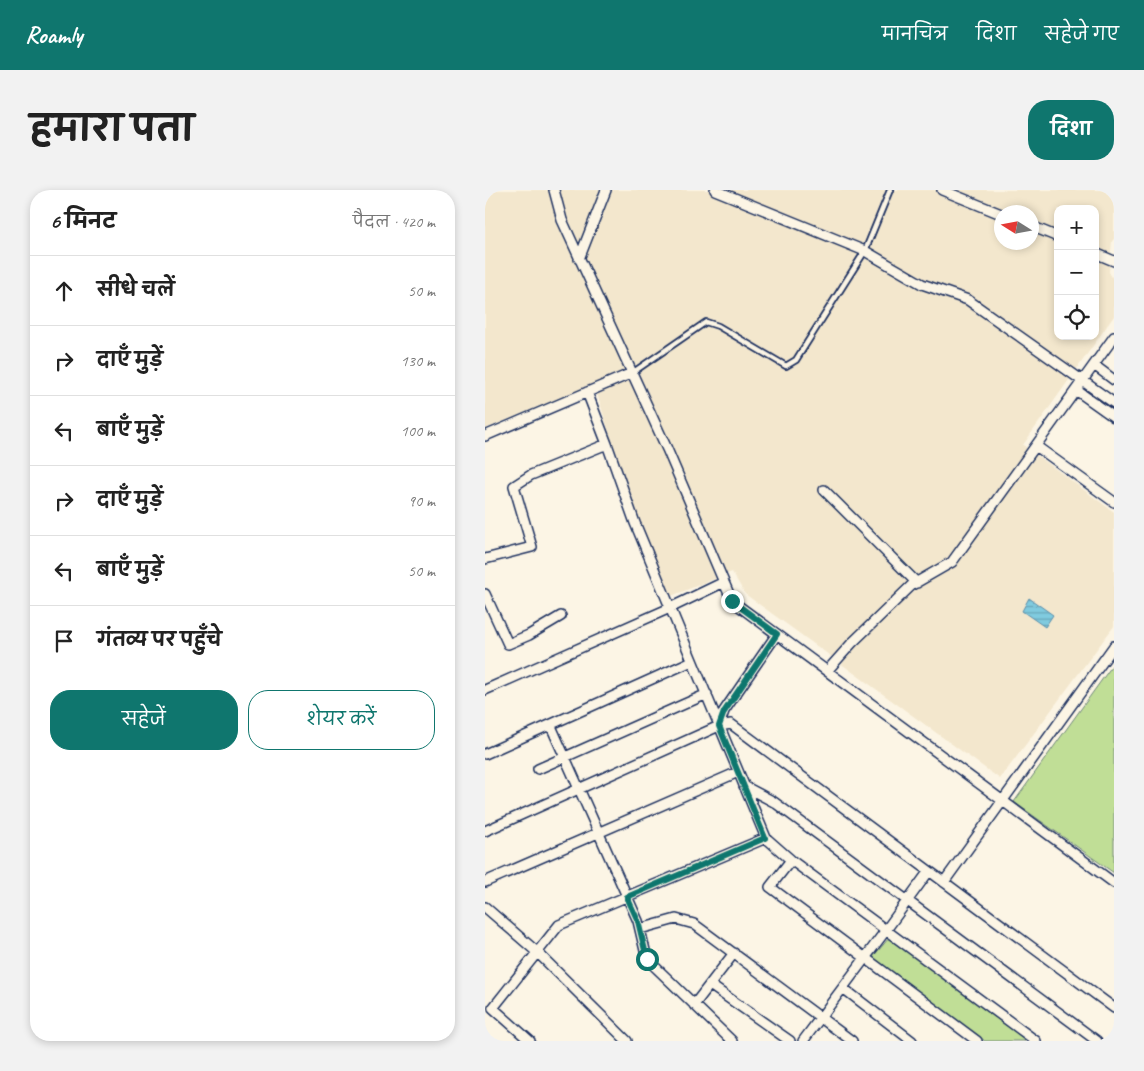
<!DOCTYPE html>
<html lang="hi">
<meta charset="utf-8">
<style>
body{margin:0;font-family:Caveat,"Playpen Sans Deva",sans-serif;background:#f2f2f2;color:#222}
.controls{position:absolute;right:15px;top:15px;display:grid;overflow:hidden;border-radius:10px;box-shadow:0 2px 8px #0003}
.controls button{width:45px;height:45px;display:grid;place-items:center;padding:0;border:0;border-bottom:1px solid #e0e0e0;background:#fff;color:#222;font:25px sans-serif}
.compass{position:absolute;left:509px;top:15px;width:45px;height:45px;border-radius:50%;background:#fff;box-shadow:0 2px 8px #0003;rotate:281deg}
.stop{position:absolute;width:15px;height:15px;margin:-11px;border:4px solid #0f766e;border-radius:50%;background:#fff}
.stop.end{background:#0f766e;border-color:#fff;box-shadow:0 1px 5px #0008}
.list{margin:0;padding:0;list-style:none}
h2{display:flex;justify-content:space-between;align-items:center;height:65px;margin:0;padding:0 20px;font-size:21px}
h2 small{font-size:16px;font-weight:400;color:#767676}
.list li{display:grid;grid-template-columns:32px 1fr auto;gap:15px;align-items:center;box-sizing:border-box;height:70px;padding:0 20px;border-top:1px solid #e0e0e0}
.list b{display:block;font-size:19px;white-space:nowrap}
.list em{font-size:16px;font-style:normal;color:#767676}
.actions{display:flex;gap:10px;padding:15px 20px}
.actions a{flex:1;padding:11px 0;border:1px solid #0f766e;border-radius:20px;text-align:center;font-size:18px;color:#0f766e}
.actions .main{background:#0f766e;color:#fff}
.icon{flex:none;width:28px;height:28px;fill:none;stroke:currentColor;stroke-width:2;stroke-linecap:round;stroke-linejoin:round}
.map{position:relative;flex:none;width:629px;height:851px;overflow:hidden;border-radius:20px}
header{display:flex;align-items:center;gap:30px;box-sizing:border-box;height:70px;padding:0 25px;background:#0f766e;color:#fff}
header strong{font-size:24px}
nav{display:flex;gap:28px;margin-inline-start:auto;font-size:18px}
.intro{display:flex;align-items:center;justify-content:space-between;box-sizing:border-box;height:120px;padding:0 30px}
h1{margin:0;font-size:35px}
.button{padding:12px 22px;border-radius:20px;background:#0f766e;color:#fff;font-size:18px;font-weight:700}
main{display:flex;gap:30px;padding:0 30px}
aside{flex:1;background:#fff;border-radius:20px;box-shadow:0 2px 8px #0003}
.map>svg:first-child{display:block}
.built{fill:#f3e7cd;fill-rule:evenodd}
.green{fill:#c0de96;stroke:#6e867a}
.water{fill:url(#water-rules);stroke:#588dab}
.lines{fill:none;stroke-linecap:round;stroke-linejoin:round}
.lane-casing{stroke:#1b2f5e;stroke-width:8}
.street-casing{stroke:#1b2f5e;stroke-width:12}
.lane{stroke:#fcf5e5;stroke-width:4.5}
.street{stroke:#fcf5e5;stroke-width:9}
.route{stroke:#0f766e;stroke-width:6}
</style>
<header>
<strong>Roamly</strong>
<nav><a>मानचित्र</a><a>दिशा</a><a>सहेजे गए</a></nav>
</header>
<div class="intro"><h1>हमारा पता</h1><a class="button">दिशा</a></div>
<main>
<aside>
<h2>6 मिनट<small>पैदल · 420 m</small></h2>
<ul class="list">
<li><svg class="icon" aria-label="ahead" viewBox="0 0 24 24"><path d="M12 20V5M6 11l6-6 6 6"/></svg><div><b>सीधे चलें</b></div><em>50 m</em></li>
<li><svg class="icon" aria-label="right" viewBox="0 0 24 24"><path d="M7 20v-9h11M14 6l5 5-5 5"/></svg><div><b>दाएँ मुड़ें</b></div><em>130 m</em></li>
<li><svg class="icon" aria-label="left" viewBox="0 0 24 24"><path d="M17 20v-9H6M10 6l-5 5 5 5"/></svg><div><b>बाएँ मुड़ें</b></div><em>100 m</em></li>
<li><svg class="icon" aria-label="right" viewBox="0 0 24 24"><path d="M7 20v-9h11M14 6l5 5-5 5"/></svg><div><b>दाएँ मुड़ें</b></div><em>90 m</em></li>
<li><svg class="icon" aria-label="left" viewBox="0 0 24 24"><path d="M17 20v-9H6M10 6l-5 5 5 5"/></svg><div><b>बाएँ मुड़ें</b></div><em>50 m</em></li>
<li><svg class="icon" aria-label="arrive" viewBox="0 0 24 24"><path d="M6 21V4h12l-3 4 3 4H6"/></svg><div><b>गंतव्य पर पहुँचे</b></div></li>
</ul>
<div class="actions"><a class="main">सहेजें</a><a>शेयर करें</a></div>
</aside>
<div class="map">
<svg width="629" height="851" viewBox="0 0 629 851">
<defs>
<pattern id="water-rules" width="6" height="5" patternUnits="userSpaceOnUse" patternTransform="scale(1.25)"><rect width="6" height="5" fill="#80cbdf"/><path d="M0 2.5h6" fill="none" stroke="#68a5b8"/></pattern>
</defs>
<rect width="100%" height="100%" fill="#fcf5e5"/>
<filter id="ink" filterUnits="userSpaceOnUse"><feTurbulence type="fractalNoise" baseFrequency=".02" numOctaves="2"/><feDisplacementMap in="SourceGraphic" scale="10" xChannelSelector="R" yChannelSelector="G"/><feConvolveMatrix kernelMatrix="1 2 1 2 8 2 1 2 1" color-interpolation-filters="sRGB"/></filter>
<g filter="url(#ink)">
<!-- built -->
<path class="built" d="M0,0H629V49L627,51L624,82L629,91V126L538,255L629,322V436L515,589L260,404L247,382L176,410L109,194L0,239ZM573,19H610V146H573ZM516,22H546V52H516Z"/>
<!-- green -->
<path class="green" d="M629,473V683L529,612Z
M404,748L542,851H500L387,768Z"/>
<!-- water -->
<path class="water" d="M544,408L568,425L560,437L537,421Z"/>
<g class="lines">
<!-- lane casing -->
<g class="lane-casing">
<path id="lane" d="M147,183L221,132L233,136L301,176L311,170L380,61L405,0"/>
</g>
<!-- street casing -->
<g class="street-casing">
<path id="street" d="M69,0L77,30L182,259L247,411L629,693
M230,0L380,61L437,94L483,110L629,213
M457,0L516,24
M546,36L573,47
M610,63L629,71
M94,69L121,0
M609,175L629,190
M591,200L629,227
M0,246L147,183
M122,254L150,333L281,648L306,670L551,851
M551,256L629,312
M339,300L432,393
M0,369L47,357L29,296L46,285L122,254L102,202
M0,404L23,454L44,445L76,426
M342,481L367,453L427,395L467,372L629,147
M0,500L185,418L239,392
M66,536L153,731L162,769L247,851
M234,536L239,521L292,444
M0,564L207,471
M53,579L222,504
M259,596L289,612L612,851
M0,641L234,536L246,534L629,818
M306,670L285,697L492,851
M0,692L253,582
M459,692L629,456
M0,717L53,763L142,851
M155,739L191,729L209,734L367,851
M225,795L305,851
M358,798L427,851
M209,815L249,763
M45,851L8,818L74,735L281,648
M318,851L401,740L444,681"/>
</g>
<!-- lane -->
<use href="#lane" class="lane"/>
<!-- street -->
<use href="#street" class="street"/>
</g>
</g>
<g class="lines" filter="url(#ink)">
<!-- route -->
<path class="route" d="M162,769L153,731L142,707L280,648L234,536L239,522L292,444L247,411"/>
</g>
</svg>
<div class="controls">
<button>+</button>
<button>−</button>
<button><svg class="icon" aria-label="locate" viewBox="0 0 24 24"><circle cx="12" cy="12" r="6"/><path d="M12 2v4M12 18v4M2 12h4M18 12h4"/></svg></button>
</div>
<svg class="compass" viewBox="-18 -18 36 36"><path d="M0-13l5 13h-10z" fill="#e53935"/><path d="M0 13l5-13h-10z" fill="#767676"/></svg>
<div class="stop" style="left:162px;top:769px"></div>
<div class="stop end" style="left:247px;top:411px"></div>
</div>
</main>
